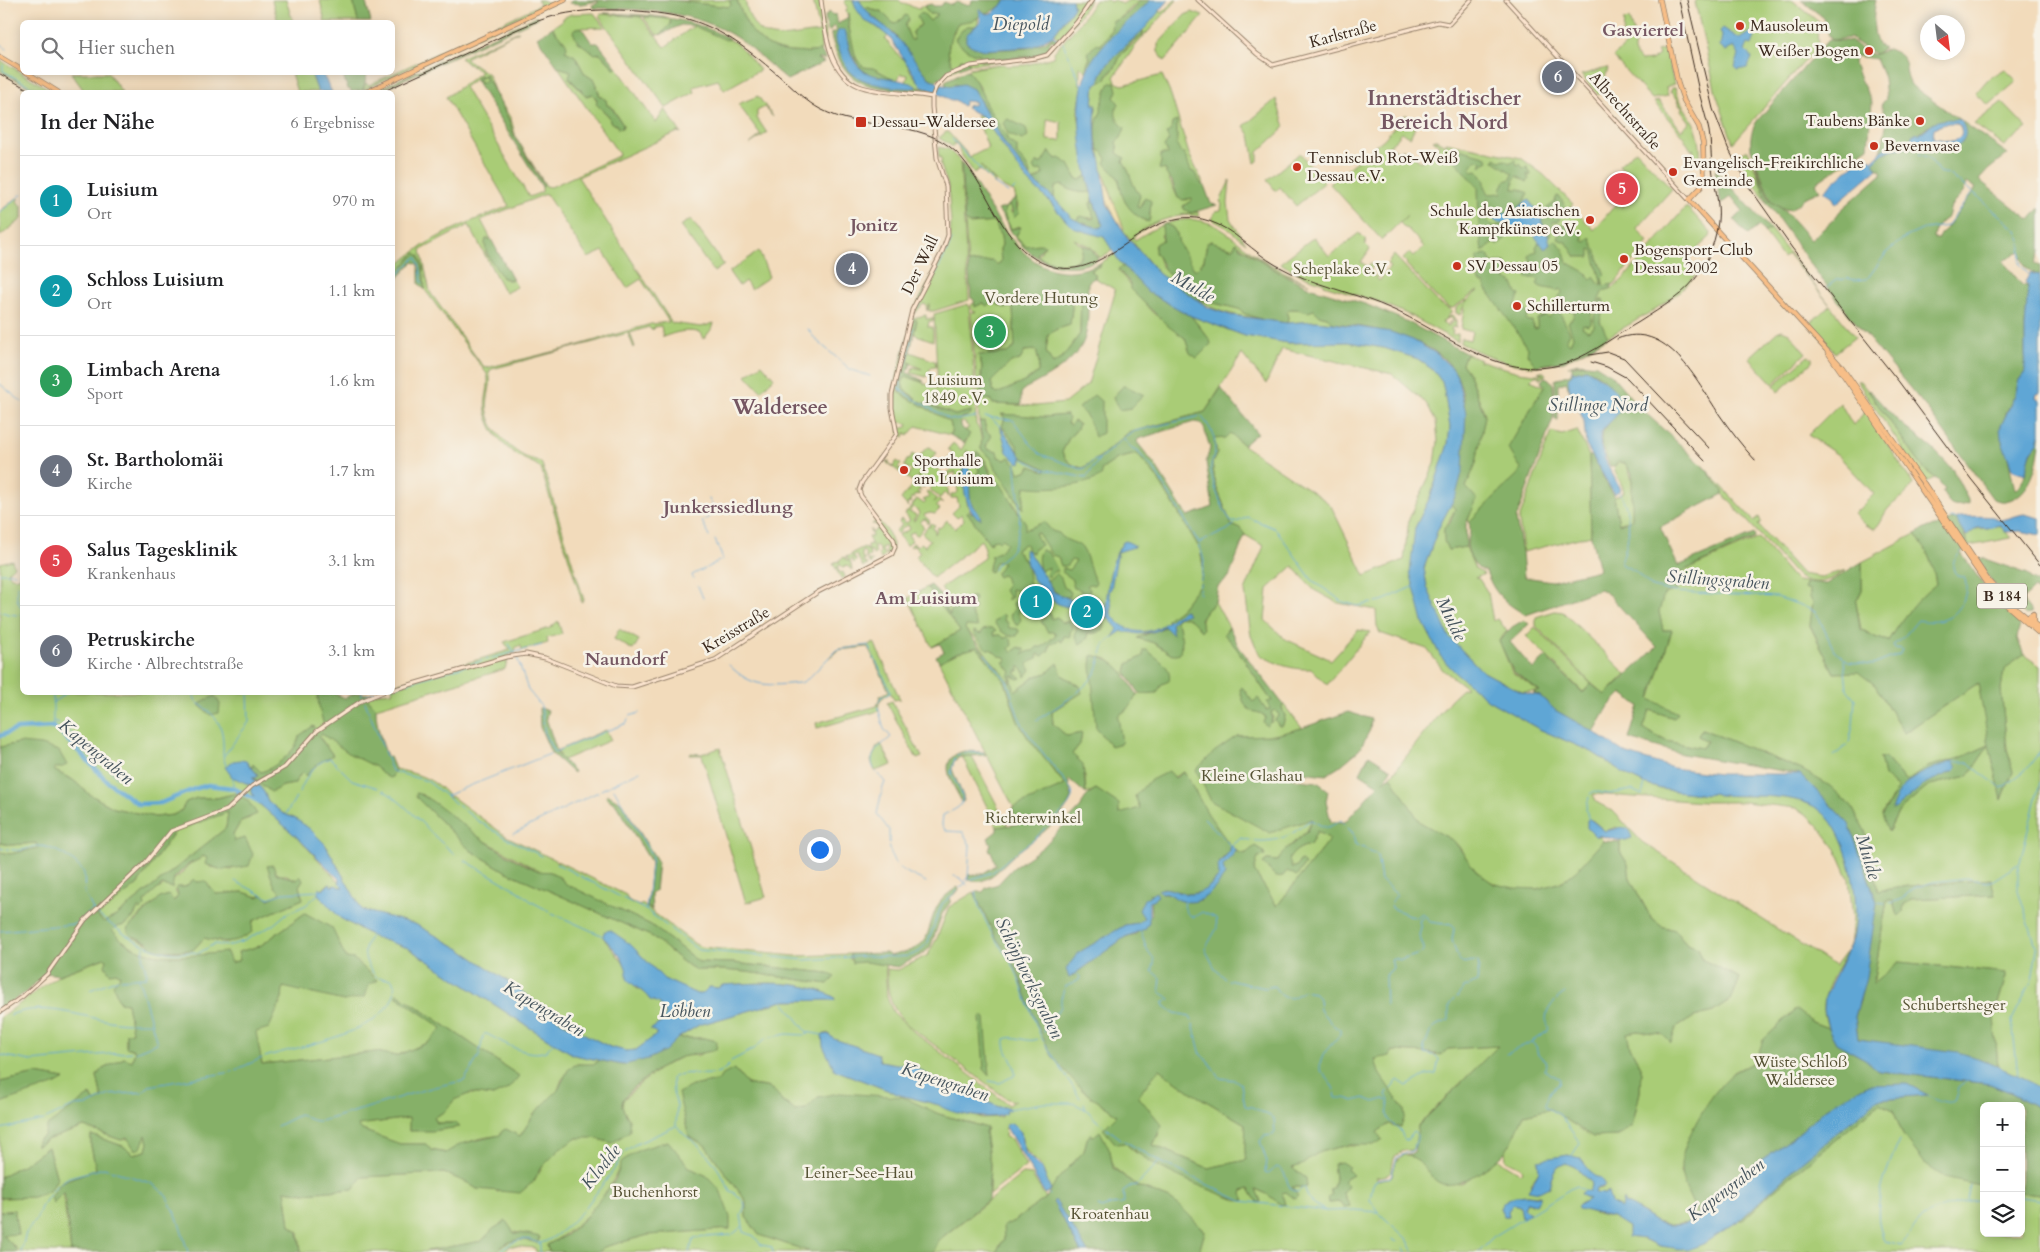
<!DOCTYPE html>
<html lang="de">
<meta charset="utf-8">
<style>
body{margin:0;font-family:Cardo,serif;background:#f6f6f6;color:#202124}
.controls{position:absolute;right:15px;bottom:15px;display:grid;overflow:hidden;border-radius:8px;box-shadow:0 2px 12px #0003}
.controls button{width:45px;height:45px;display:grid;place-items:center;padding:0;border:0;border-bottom:1px solid #e0e0e0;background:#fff;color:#202124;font:25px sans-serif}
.compass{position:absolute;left:1920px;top:15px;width:45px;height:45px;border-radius:50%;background:#fff;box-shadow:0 2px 12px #0003;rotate:152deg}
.you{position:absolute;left:819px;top:849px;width:18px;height:18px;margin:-12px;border:4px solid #fff;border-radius:50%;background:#1a73e8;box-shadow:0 0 0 8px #1a73e833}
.badge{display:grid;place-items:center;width:32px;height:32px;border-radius:50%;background:#c8321e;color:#fff;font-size:16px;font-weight:700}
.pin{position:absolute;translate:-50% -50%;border:2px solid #fff;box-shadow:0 1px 5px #0006}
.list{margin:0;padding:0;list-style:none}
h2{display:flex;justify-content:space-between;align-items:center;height:65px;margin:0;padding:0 20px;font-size:21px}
h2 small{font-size:16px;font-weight:400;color:#757577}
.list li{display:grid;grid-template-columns:32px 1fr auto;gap:15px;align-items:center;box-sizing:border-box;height:90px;padding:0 20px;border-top:1px solid #e0e0e0}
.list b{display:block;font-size:19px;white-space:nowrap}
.list p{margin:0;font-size:16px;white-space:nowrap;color:#757577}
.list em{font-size:16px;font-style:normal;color:#757577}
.icon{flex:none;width:28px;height:28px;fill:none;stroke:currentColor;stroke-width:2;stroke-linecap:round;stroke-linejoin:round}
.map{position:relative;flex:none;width:2040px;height:1252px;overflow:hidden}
.search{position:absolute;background:#fff;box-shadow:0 2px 12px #0003;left:20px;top:20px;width:375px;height:55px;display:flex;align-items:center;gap:12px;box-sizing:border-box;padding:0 18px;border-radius:8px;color:#757577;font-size:19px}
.panel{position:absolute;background:#fff;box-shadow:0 2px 12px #0003;left:20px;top:90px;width:375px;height:605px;border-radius:8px}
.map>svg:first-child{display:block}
.green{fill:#a9cc76;stroke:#727b4a;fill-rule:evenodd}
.forest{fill:#86b067;stroke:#606d42;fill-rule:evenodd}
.sand{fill:#eeda9e;stroke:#94825e}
.water{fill:#5ea6d5;stroke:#4c687a;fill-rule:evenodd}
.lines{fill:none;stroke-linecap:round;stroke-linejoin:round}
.stream{stroke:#5ea6d5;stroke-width:1}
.river{stroke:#5ea6d5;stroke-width:4.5}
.secondary-casing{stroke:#96826c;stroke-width:5}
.primary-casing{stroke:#96826c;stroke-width:5.5}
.trunk-casing{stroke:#96826c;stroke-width:6}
.secondary{stroke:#fce5cf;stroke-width:3}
.primary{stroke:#f7be87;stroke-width:4}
.trunk{stroke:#f7be87;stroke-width:4.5}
.rail{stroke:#3b2a1e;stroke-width:1}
.poi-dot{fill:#c8321e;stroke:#f7f3e8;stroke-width:2}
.labels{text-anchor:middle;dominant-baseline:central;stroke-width:5;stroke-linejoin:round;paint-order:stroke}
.shield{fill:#f7f3e8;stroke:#73665b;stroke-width:1}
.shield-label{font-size:15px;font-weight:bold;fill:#3b2a1e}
.poi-label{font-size:16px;fill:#3b2a1e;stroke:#f7f3e8;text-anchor:start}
.street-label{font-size:16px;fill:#3b2a1e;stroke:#f7f3e8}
.park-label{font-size:16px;fill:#565234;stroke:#f7f3e8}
.water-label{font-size:18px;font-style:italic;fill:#47555e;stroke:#f7f3e8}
.neighbourhood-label{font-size:18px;font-weight:bold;fill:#755762;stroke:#f7f3e8}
.district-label{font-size:21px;font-weight:bold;fill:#755762;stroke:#f7f3e8}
</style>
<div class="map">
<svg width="2040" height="1252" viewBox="0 0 2040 1252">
<rect width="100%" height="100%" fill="#f7f3e8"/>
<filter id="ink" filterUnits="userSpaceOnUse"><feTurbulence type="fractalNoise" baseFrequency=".02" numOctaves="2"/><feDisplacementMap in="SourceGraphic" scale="10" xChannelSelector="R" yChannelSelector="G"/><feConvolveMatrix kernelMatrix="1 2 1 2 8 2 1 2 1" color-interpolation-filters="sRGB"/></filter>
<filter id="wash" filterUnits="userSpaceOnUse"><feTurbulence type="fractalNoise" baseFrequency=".0096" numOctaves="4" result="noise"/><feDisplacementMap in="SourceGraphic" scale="20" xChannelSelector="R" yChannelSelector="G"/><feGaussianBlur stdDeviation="1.12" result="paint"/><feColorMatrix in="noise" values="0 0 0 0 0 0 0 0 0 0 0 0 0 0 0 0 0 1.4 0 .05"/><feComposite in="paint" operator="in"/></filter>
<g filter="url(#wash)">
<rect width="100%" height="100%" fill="#f2dbbb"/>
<!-- green -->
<path class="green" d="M272,0H286L293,22H278Z
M320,0H353L358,22H325Z
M537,0H542L549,3L363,90L366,83L369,85L375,82L531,9L540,4Z
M729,0L731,5L729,7L676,1Z
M737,0H745C755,49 781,36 820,32L813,0H819L826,40L824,37L821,38V51C776,57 751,46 737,0Z
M845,0H853C859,18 874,24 888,36L885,39L901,58H904L911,72L923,87L916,88V86L906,82L908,75L901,74L897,80C888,79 885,74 877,70C874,69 869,70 865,68C852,61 848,28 849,13L847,14L846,11L848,6L845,4Z
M859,0H899L902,3C909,3 913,9 920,9V6H924L929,14L938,13L930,21L924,15L921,25L917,27L914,40L911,41L905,26L909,18L906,15L895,24L888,20L886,15L867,7L864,9Z
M1072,0H1090L1075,22L1059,39L1054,34L1072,10L1074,7Z
M1095,0H1108L1110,2L1115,0L1122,4L1129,0H1140L1118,20L1101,45L1096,44L1087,64V72L1080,66V85L1083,84L1078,112L1087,176L1080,180L1077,179C1068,165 1063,157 1046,157C1040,164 1042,168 1043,174L1033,181L1027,168L1017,155L1014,145L1007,140L985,105V100L981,95L980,87L967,70L992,65L969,68L1003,64L1007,66L1026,65L1053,57L1054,52L1079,24ZM1047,119L1061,122V141L1047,140Z
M1175,0H1177L1136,45L1114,77L1117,83L1123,85L1162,75L1171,95L1189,154L1204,185L1168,177L1178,198L1185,200L1192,198L1193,200L1183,206L1184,209L1191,213L1181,215L1198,212L1200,216C1174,213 1152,222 1133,237L1135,240C1161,223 1188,211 1218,227C1230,234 1241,244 1252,252C1270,265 1289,275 1310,284L1280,272L1239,245L1233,249L1211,241L1207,243L1204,260L1198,268L1194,269L1179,244L1177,234L1172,227L1161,235L1163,240L1154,246L1161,265L1172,278L1171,283L1159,274L1122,229L1123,226C1113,209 1112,189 1103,173L1102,175L1095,122L1096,105H1093L1095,84C1103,80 1108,76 1114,69C1117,66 1118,59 1121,55C1128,48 1138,41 1144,33L1142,31L1160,10L1162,13ZM1128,170C1130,183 1137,190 1137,206L1139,209L1143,200L1150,206V219L1146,222L1127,205L1117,176Z
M1698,0H1792L1821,24L1817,29L1818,46L1733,143L1716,93L1695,2Z
M1192,12L1203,16L1165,61L1158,52V44L1185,15Z
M594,13L605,27L577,28L615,69L616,66L656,123L665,109L681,133L678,132L578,177L672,323L701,327L714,323L713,327L704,339L701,333C687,329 676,332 663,337L661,326L654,327V329L651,330L649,327L630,333L635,347L634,348L628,333L492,369L489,372C492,382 489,389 488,398C484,419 498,436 512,448C515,450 518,453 522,455C528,459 538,459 542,464L584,600L581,602V598L541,469C536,463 530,462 524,459C505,449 491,434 486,412C483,399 491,386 487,374L425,290L423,268L419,255L397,272L399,277L393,291L392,239L400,264C430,235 471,222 509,206L446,97L481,72L460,58L519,31L465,58L488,74L495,93L511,119L516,137L546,186L551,187L618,156L619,154L558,67L572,71L569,79L586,96L592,94C599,101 601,111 609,116L610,122L622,128L623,125L612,107L607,105L606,100L600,96L594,80L585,74L575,56L564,51L553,29V27L563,20V18L571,14ZM481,75L482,77L477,80L480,83H484L486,78L509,120L516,141L538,173L544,186L542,187V192L529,197L464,87ZM546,194L588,258L603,251L627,288L641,279L669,322L651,324L565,349L486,368L479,361L430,292L421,250L469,225L505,293L517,287L513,280H506L486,254V239H491L481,220Z
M601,14L641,17L665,47L694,26C704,29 732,39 738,45C746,52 753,62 760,70L724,90L718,80L693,87L695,92L666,108L599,16Z
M646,17L670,19L672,24L661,34L657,35L644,18Z
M979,17L977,26C965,28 965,28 956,37V41C963,46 971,55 980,54V61L1037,56L1048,52L1037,57L974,64H969V61L961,59L957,66L952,65C946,49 948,46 954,32C956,29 955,27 957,24C962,19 972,23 979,17Z
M1629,19L1636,41C1632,50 1634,55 1641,61L1652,60L1659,55L1657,51L1666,49L1674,84L1666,87L1668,96L1652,99L1613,57L1626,45L1623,35L1624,20Z
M0,60L54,92H38L0,71Z
M1607,68L1608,69L1599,95L1581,75Z
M2005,69L2017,81L1989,105L1975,94L1988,79Z
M71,73H108L122,92H85Z
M291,73H311L318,92H297Z
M1672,88H1675C1679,102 1689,113 1695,126C1700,137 1700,149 1701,161L1693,152L1694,149L1691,150L1683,136L1654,102L1659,101L1681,130L1690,122L1681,110L1682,107L1681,105H1679V101L1677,102L1678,100L1672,92L1670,93Z
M758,96L773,117L765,107L757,111V118L767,133L750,144L761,135L738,104Z
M1276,99L1285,127L1258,152V161L1255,163L1250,135L1244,126Z
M2002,102L2027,128L2004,146L1974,124Z
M976,115L982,116L1027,180L1049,201L1067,222L1104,237L1113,250L1100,258L1091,247L1074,239L1078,243L1083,245C1081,270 1053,268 1038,256L1045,245L1025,246L1016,236L1020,229L1019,226L1011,229C1007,220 1000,213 1009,206H1011V213L1016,210L1018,206L1014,192C1002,190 988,174 980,165L994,181L995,185L979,169L974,173L960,153L958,145L954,143L953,147L939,138L946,132H948L970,157L988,148Z
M1405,115H1407L1410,120L1408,123L1415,127L1410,137L1401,132L1399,134V137L1387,148L1390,150L1394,148L1400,153L1402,149H1404L1401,153L1404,154L1405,150L1421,162L1433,147L1437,149L1439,145L1433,140L1434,139L1446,145V142L1521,158L1544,175L1573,204L1571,206L1594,230L1617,203L1622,207L1639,187L1619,165L1636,150L1672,189L1637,228L1648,242L1610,289L1615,287L1625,277L1685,208H1688L1711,233L1710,237L1686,259L1698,272C1677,299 1646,315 1616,332C1590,347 1567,365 1536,366C1510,367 1483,354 1460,343L1461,338L1470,340L1472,332L1461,329L1465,303L1460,315L1456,313V308L1467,300L1466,302L1479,290L1453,308H1449L1436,297L1406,264L1407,263L1403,259L1409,253L1413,257L1424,247L1407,228L1406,229L1400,223L1407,215L1382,240L1329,183L1384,139Z
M938,147L948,149L960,161L969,300L934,311H929V303L927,311L926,305L923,304L915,313V308L946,249L950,238L951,223L948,186L940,163L942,162L940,157L939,158Z
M1748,150L1768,203H1767L1745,169L1739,155Z
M1300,153L1324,183L1296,206L1280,187L1276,191L1267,180Z
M1230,180L1228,203L1230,219L1246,243L1226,227L1211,219L1216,211L1221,210L1222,203L1220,202Z
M1057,185H1062C1071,191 1080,194 1091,192L1093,201L1090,203L1094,218L1079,217L1076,221L1066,213L1054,198L1055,187Z
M17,198H19L17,201L21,206L22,205V219L0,236V211Z
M691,219L724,265L714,272L680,226Z
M965,221L969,224L996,222L997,230L1001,236L1002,245L1000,249L1001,262L996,265L992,261L968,263Z
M1771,230L1855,337L1835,353L1809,324L1830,305L1788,254L1783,258L1764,232Z
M1359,233L1366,240L1365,244L1370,249L1361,262L1368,267L1370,264H1374L1370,271L1375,277L1378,274L1379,275L1377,279L1379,281L1390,267L1387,264L1394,255L1439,303L1452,311L1446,319L1452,315L1455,319L1446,325L1453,320L1451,317L1444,320L1442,323L1448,326L1456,320V328L1452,327L1451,330L1453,331L1452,335L1458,334V342L1409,315L1370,298L1369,299L1324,285V283L1301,275L1280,263L1314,237L1329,256Z
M759,251L769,277L751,289L745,281L739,286L729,272Z
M1115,254L1124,266L1118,270L1152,312L1185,338L1190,353L1210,340L1191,316L1245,336L1264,339L1288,343L1348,342L1384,348L1418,359L1433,370L1442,382L1444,390L1450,427L1448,444L1431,495L1415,528L1423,622L1441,657L1455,672L1488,700L1539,729L1592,752L1630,777L1644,784L1661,789L1707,795L1713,793L1718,795C1749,797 1784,793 1812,805C1849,821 1863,905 1852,939C1845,962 1823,984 1824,1009C1824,1015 1826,1022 1828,1028L1812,1022L1795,1009L1764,1040L1756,1061L1734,1072L1680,1171L1697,1212L1727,1185L1726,1197L1719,1203L1703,1210L1688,1223L1672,1225L1655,1222L1642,1212L1625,1203L1621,1208L1611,1203L1607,1192L1605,1194H1595L1596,1189L1604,1188L1588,1170L1568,1155L1538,1162L1539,1171L1530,1184L1549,1187C1552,1175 1554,1167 1566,1163L1575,1167L1592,1183L1589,1191L1582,1192L1589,1199L1577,1206C1587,1212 1600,1215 1611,1217C1618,1218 1622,1224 1628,1227L1629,1237L1643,1239L1660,1246L1703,1244L1741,1219L1742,1221L1774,1190L1880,1103L1893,1110L1903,1135L1970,1182L1984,1186V1233H2021V1192L2040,1194V1252H1199L1205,1231L1170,1199L1137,1186L1113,1167L1110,1151L1092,1138L1091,1133L1087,1139L1084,1151L1051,1190C1047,1184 1046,1178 1044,1172C1036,1154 1023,1159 1021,1132L1006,1125L1005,1137L1011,1139L1026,1166L989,1195L990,1164L985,1132L987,1128L939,1114L818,1097L806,1109L795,1111L788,1105L782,1102C767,1073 749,1098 738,1072L718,1081L692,1086L705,1145L746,1201V1217L759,1235L811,1252H599L604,1247L648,1235L729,1229L707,1176L690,1168L667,1141L622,1161C609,1196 580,1228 547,1245L549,1252H536L535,1248L510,1246L505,1252H497C507,1238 523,1238 537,1243L540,1238L527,1234L493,1229L482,1241L426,1252H301L299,1232L290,1225L285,1190L305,1193L353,1189L361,1177L444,1173L468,1183L477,1189H491L498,1192L534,1181C542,1165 559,1143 578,1138C589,1135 601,1140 612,1143L629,1120L622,1107L623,1100L641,1083L662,1067L683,1056L699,1055L717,1042L705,1038H678L699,1025L783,1001L835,1000L834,997C801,979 759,983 723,985L718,988L709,987L702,994H697L664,979L630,944L603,937L625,965L636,988L645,993L650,1000L659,1002L666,1014L663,1021L650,1030L656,1032V1036L636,1050L626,1051L610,1047L561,1022L512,984L460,949L415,924L362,910L325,844L296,819L282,813L268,801L264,792L251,776L271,791L283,786L294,784L302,772L306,776L317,764L333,755L318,735L323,733L350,754L377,767L381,773H394L395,769L399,770C419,774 437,780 450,798L451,796L506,836L626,895L628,900L639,906L642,904L695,944L701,947L795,956L850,954V960L885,964L887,997L893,1012L914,1032L1009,1105L1015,1101L1007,1099L909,1026C890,1008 887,995 887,969L898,970L928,955L937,938L949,907L974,892L996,938L1008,953L1018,972L1032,1013L1082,1090L1117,1115L1103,1129L1124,1142L1136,1153L1242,1194L1243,1191L1249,1189L1257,1202L1261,1201L1255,1188C1259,1191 1262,1192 1267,1194C1274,1197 1277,1204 1285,1205L1281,1193L1286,1192L1292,1187H1307L1292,1168C1302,1165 1307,1159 1316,1154C1324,1149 1346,1145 1355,1146L1389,1124L1399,1127L1404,1110L1378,1073L1375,1059L1389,1056L1393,1051L1431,1053L1435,1055L1448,1049L1498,1046L1418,1125L1417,1140L1412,1150L1403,1151L1395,1156C1389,1171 1397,1175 1376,1177L1378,1180L1392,1177L1396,1161L1403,1155C1418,1154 1429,1171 1438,1182L1462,1183L1497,1159L1520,1173L1523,1171L1522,1168L1506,1160L1505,1151L1524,1115L1550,1109L1593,1137L1618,1136L1632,1126L1640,1092L1641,1067L1630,1047L1627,1033L1637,1031L1662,1034L1671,1043L1676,1028L1694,1017L1713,1012L1731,1000L1740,978L1703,960L1698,948L1687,944L1675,930L1661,926L1651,918L1630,879L1628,864L1620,852V840H1626L1616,827L1605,831L1592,820L1596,836H1600L1603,841C1592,855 1579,872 1562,881C1537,895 1497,892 1476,871C1467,863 1463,848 1453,841C1443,833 1428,831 1420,822C1410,812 1399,789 1391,776L1451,699L1462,689L1467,688L1443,670L1427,649L1380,633L1377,627L1376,610L1338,603L1314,590L1293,566L1268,589L1265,620L1285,639L1331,660L1358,630L1370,632L1327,685L1311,669C1291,670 1277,664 1260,655L1251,636L1245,591L1264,546L1245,535L1239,527L1232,526L1216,486L1212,463L1217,453L1214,439L1230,433L1243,445L1326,501L1331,506L1365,576L1404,560L1409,519L1435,464L1438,441L1436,422L1426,403L1392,374L1282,349L1266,384L1242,354L1205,412L1128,433L1101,456L1083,468C1072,466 1067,461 1062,452L1069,438L1077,429L1067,423L1066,415L1045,417L1001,415L1005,418L1002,426L1017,445L1020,456L1001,427L1007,452L1017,462L1022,461V457L1046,469L1045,471L1030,466L1028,470L1019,473L1016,464L1009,457L1005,460L998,457L994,451L989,450L986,447L989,440L984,422H979L977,389L980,386L981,395L990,399L993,404L1036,406L1065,403L1088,384L1115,293L1114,289L1095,278V274L1089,271L1100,266L1102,262ZM421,794L480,838L541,872H550L561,878L565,884L651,925L699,962L733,963L828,973V984L747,972L722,970H696L683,962L653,937L505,871L470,850L416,797ZM1593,794L1703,802H1744L1796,808L1808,816L1819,827L1836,849L1849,879L1853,918L1850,946L1835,966L1642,842L1613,811L1596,802ZM828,1033L834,1039L878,1054L880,1061L914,1067L937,1080L987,1102L999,1107H1008L1001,1117L982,1118L965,1114L939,1105L900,1095L835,1070L822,1035ZM1349,1167L1347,1169L1353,1175L1342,1181L1343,1193L1350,1206L1340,1202L1329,1203L1328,1197L1332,1194L1335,1178L1334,1169ZM1527,1195L1540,1196L1532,1204L1527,1202L1524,1209L1526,1211H1521L1520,1206L1513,1204L1508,1211L1509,1216H1504L1500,1208C1505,1197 1516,1196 1527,1195Z
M1081,289L1080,334L1062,358L1053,364L1046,352L1048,335L1057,329L1070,325L1072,308L1071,300Z
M1197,299L1239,309L1245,314L1264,320C1239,315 1220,315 1197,299Z
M991,301L1005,308L1013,307L1015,347L1007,353L979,355L982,366L980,384L977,386L971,312H976L971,309V305L975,302V306Z
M968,304L969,306L975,387L973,390H975L976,424C981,432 982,438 981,449L992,458L993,464L1021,507L1023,508L1025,486L1101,470L1117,459L1137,454L1158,479L1200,549L1203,566L1200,584L1181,608L1171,616L1169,625C1158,631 1147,632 1138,638L1154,643L1172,655L1182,646L1179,625L1176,622L1177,617C1190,615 1193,621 1200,630C1200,618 1203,609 1215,602L1229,627L1224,634C1244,653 1255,680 1272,701L1270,709L1266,711L1251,710L1261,713L1271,723L1273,717L1271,712L1275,709L1279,715L1275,720L1279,726L1283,725L1285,716L1282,708L1283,704L1302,728L1275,735L1237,736L1312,819L1307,831L1284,851L1278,861L1267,860L1263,863L1268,869L1287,870L1297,876V866L1292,868L1288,859C1294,851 1300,847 1310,845L1317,831L1330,839L1277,906L1254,871L1258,857L1250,852L1241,854C1221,844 1196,794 1184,772L1135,796L1140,808L1119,815L1118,804L1096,789L1086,794L1085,776L1072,754L1080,744L1082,733L1067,736L1053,725L1052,711L1063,704L1080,686L1062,675L1058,663L1047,673L1036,676L1015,691L1004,674L989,658L975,638L955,621L946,609L952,605L941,588L984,558L985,548L981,540L933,578L916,557L920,552L914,545L911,547L910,546L913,543L918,546L921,543L925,546L930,540L922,533L926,530L925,529L928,526L931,527L929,525L930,523L935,525L933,528L935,531V534L938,527L940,528L947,520L955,529L964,520L961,514L957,518L952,513L959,506L957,498H951V494H956L958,492L955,471L954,473L949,474L950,478L947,479L945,474L952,470V466L947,465L951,463L947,459L954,454L948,449L953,443L961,450L967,440L966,429L969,428L964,422L961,423L960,421L971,411L955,415L919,401L918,403L950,422L952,430L950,435L916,426L908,436L906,432L904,437L899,434V429L907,427L908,424L901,422L898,424C887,395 901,364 908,335L900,374L898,391L908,399L916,398L904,390L902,383L906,376L938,389L934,314ZM967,450L970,463L968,464L970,483H978L979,469L976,466L975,455L978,452L986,461L993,478L999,483L1018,510L1019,516L1024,520L992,540L990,544L967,512L969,510L967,502L963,464L962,463ZM1147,650L1152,654L1162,684C1157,694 1148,695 1137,694L1130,707L1118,716L1092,677V655L1108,659L1126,676L1128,664L1143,656Z
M1289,309L1314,310L1319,315L1327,317L1333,323L1315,321L1287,323L1288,317L1286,311Z
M926,315V319L933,318V321H929L928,327H933V341L914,334L916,321L912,319L913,318Z
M1782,330L1789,333L1806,353L1773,384L1749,358L1777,332Z
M1036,349L1039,363L1038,372C1027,383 1011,387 997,394L993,390L991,382L1011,361L1020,360L1025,351Z
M910,352L935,361L936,367L932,366L926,377L911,373L913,367L922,369L908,362Z
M1467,354L1480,360L1479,362L1482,361L1518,372L1544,375L1538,372H1544L1546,375L1540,379V376H1534L1530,380L1544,386L1520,427L1522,470L1470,522L1468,521L1474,501L1466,487L1476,463L1485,414L1468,372L1462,364L1465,355Z
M1808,356L1812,358V362L1778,392L1774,385Z
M762,364L774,378L761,391L746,375Z
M1857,381H1860L1868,391L1924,469L1935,478L1925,482Z
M1840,403L1853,425L1866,411L1913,484C1908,496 1895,500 1887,510C1882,517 1881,524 1874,529L1865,525L1854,514L1874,494L1838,455L1808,435Z
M1577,430L1589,456L1591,535L1523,552L1519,519L1551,432L1562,435Z
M930,447L937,453L913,482L883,460L884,458V460L888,463L889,461V463L893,467L897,461L901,464L898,468L908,476L912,471L904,466L907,460L910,459L912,454L918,458L926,448Z
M1618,462L1625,463C1636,481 1633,498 1632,519L1619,524L1614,497L1624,492C1622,482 1615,476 1614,467Z
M930,464H932L931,468L934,466L945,475L949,496L944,493L940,498L929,489L936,484L930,481L927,485L925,483L923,486L924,488L921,486L919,489L921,492L919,490L917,492L920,494L918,495L916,494L914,496L915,499L912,497L910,501L912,503L909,502L907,504L908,507L901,499Z
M1702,465L1754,521L1759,517L1761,522L1758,525L1802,574L1821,577L1846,570C1829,581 1818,587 1798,577L1723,494V491Z
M928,491L936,498L934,502L938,499L943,504L940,502L936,506L940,509L935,514L930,513L924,515L930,521L927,524V520L923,519L920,523L924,527L917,536L914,532L908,534L912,541L907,546L898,535L910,529L908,525L902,528L898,534L895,531L902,525L899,522L901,519L906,523L910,520L905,514L911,507L913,508L909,512L915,514L916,516L913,520L914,521L920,513L912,506L917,499L924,504L926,502L923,500L930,497L926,493Z
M1451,504L1455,506V509L1443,533L1448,550L1466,547L1475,569L1484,574L1475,578L1479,579L1488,593L1493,621L1498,619L1507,631L1499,640L1512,672L1539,691L1522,692L1482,671L1449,637L1437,611L1427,587L1424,568L1438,529Z
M877,521C886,526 895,541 892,551L886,555V546L881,548L885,556L881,559L878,554L881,553L877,546H873L876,553L873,555L872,550L870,552L869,550L870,556L866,558L868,561H873L870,564L865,556L866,555L864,551H862V558L865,560L862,561L868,565L863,567L856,554L852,557H855L856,561L854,563L852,559L850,560L852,570L846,565L843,568L841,565L837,567L840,573L843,572L845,577L841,579L833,563L838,561L840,563L839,560L844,557L848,562V558L845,557L852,555V553L864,547L868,551L867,545L870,544L872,545L868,537H872L870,529L872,533L878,528L876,524H872Z
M2000,525L2011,538L1969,546L1965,536H1967C1976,526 1976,530 1987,528C1992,527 1996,525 2000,525Z
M1915,534C1928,552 1933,563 1936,585C1916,600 1901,619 1888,641L1877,638L1861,629L1856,602L1862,590V562Z
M1759,538L1796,581L1807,582L1804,588L1810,590V597L1813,602L1810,626L1834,673L1858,671L1875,685L1904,733L1978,683L2002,799L2013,772L2007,749L2001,689L2004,669L2024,655L2040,666V1089L2024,1078L1998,1068L1994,1017L2007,973L1899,962L1873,985L1887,900H1893L1896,913L1903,912L1904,904L1911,899L1995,895L1991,879L1909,886L1877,891L1865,831L1802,770L1702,729L1698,736L1707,740L1702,748L1666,741L1643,729L1650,710L1674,718L1677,713L1650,700L1672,630H1663L1659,612L1663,594L1677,590L1670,577ZM1989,745L1968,776L1930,785L1899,811L1889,831L1882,814L1898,788L1884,776L1880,758H1886L1906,782L1927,767L1960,758Z
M12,560L14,566L8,572L11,577L20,578L22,575V692L317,693L324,725L316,730L314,726C298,742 284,766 261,772L253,764L252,768L246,761L248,784L256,801L299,839L342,885L343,887H333L329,883L318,894L340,918L374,937L408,948L527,1026L574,1055L598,1060L595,1065L577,1064L562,1079L558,1090L535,1113L520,1136C493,1134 470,1138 447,1153L431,1150L426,1144H400L362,1130L357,1125L410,1118L409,1131L456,1123H437L434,1117C447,1110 444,1109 453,1101C464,1091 480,1094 493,1096L519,1076L397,993L396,996L443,1028L429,1042L396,1056L376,1052L262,1064L255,1032L282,999L283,986L344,1001L377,980L354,960L346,958L341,949L305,913L260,946L238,952L240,960L230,963L227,953C194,955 154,963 126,943C121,940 116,934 111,930C116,926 119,927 124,925C132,922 135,915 138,908L141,910C147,889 169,886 182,873C185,870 186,866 190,864C195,861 199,860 204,856L207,858L210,867L232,870L234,841L233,835L241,821L250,818C253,801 248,803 237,793L217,798H197L186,802L181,811L173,815L155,817L114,808L89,794L73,780L55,771L54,768L20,743L0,747V563ZM268,866L279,875H287L297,881L303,899L253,921L252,931L225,943L204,938L193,950C182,951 163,954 152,947C146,943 143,940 134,938V921L160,898L173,901L178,896L175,891L180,887H185L193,880L211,889L216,894L243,892L258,897L262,895L269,899L281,893Z
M927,587L960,631L932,647L908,598Z
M1555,611L1563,612L1626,674L1605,695L1591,683L1536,626V617Z
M558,621L562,634L547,638L548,643L522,650L521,646L516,647L515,653L509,655L505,669L376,708L363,694L392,692L393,685L510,650L504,642L550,628Z
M1535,627L1591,684L1583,692L1526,636Z
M619,629L639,640L633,650L614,639Z
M874,642L900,699L894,700L891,693C882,696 877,702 879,711L817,728L816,723L877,706L880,696L889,691L868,647L838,650L829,658L838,649L867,646Z
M977,647L1005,682L1018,722L1028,738L1065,785L1014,808L939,662L957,653Z
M892,701L922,757L917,759L887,703Z
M606,730L611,740L563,760L560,759L558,750Z
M881,744L892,765L875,771L871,761L877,747Z
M720,748L766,897L746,903L702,755H690L691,753L701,754Z
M971,755L1008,826L997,827L962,756Z
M228,812L226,828L116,916L104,922L97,916L137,885L175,831Z
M0,843L11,845L36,843L39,848L10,854L0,852Z
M105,958L120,976L119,1002L127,1003L133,1033H126V1047L135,1050L132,1062L124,1058L101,1070L97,1076L102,1098L95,1103L91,1095L44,1136L37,1146L46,1140L84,1127L121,1140L146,1134L148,1143L146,1151L133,1154L123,1146L91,1135V1146L96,1170L61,1182L71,1252H16L17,1249L2,1235L18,1234L14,1210L0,1212V1198L33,1197L48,1192L57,1179L48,1147L26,1163L0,1177V1103L64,1079L36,1074L0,1082V1018L59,975Z
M1159,1069L1194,1094L1245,1124C1247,1137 1243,1147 1247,1160L1208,1168L1153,1145L1159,1134L1138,1096Z
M1022,1174L1032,1175L1046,1198L1014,1221L1004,1226V1239L996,1252H933L939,1240Z"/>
<!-- forest -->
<path class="forest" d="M353,0H363L366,3L371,22H358Z
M573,0H671L729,7L731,5L729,0H737C751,46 777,57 821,51L826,59H817L824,62L787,80C770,66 755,50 737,38C695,10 642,9 593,8L592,5L598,3V1L581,4L569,3Z
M972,0H1007C1001,6 993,12 985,13L983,11C977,23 969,20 958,23C950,36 943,54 954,66H957L961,59L969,61V64L949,72L936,81L929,78L895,35L864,9L867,7L876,11H881C887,16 888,20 895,24L906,15L909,18L905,26L911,40H914L912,32L921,25L917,17L920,13L924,14L930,21L938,14H929L924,6L931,4L934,6H941L944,2L952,5L957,2L966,5L971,4Z
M1140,0H1151L1104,46L1088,67L1087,64L1090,59L1088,53L1096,44L1101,45L1111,31L1112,21C1123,19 1133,9 1140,0Z
M1801,0H1876C1873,14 1872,32 1878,45L1884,48L1875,54L1850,38L1832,40L1829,36L1824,18Z
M829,12L833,15L835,14L838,24L848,17L847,14L849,13L848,23L856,59L864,67L873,68L890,77V79C861,80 850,57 846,33L839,30L859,78L871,83L931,89L922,92C870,86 846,93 831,36V33L836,31V28L833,26L829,32L827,29L825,16Z
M604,13C651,15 688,16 730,39L726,40L694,26L681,25L660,35L671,24L670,19Z
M537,16L538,18L376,92H372Z
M967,26H977L967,35L966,40L983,50L1027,48L1045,42L1053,36L1058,41L1056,43L1052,40L1049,44L1052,47L1040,55L980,60V54C971,55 961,46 955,39L960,32Z
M553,27C555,35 566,38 567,47L565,51L575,56L585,74L594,80L600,96L606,100L607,105L611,107L623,125L622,128L618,129L617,125L610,122L609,116L596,104L597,99L592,94L587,96L569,78L571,71L558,67L537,37Z
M581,27L592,43H598L616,66L615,69L600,53L595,54L577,41L573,32L574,29Z
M1142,31L1143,36L1133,42L1121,55L1114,69L1108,74L1106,79L1099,82C1100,65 1130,43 1142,31Z
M1828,40L1850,41L1873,55L1888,49C1915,59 1900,69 1912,86L2008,154L1988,170L1979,180L2030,220L2040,208V252L2035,264L2040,266V275C2025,270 2024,267 2020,251L2003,261L2022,285L2028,286L2025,326V372L2019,380L2015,395L2006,413L2001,438L2007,453L2015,490C2027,481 2025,466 2031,453C2034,447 2038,442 2040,435C2040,457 2033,497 2005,501C2002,502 1997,500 1993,499L1925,406L1846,311L1812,266L1767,203L1754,160L1770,201L1784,210L1811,240L1835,218L1840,211L1882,174L1880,169H1877L1873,163L1883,153L1894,149L1915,147L1932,141L1939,142L1949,147L1962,142L1964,126L1946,119L1928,126L1909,143L1881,152L1887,121L1881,105L1886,99L1884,78L1876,59L1855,56L1854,63L1859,77L1872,102L1868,147L1816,183L1820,191L1804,198L1791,210L1785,209L1772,203L1751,149C1750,138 1751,131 1757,121ZM1966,183L1976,188L1946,229L1940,234L1939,239H1933C1933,229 1940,222 1948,217L1951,206L1963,193Z
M967,70C976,79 980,90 985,100V103L1007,137V140L1017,147V155C1022,160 1031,169 1030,177L1005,144L977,95L955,84L951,86L946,85L945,81Z
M342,73H369L367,74L363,90L351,92V90L348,89Z
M485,74L509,120L514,136L544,186L542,187L475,79L481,75L482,77L477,81L480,83L486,81L483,75Z
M1115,82L1117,91L1114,97L1119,104C1112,114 1117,121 1125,128L1121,138L1116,142L1118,149L1117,153L1125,158L1123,161C1131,172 1131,185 1140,195L1137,207L1140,208L1145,197L1151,201L1149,222C1136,218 1123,204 1121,190C1120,186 1120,182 1118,178C1114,172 1109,168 1105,163L1107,159L1103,152L1099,150C1095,140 1095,127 1098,118C1100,113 1102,112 1101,106C1105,98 1105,92 1110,83Z
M1008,119L1026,128L1028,137L1022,140L1008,134L1003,123Z
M1177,121V145L1181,153H1184L1191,171L1194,172L1202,185H1204L1211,204L1217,205L1191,213L1184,209L1183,206L1192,200V198L1183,200L1178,198L1172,181L1166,174V170L1159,169L1161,162V154H1169L1164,147L1169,140L1166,134L1171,130L1172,123Z
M1456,148L1485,156L1489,161L1480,166L1482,161L1476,160L1470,168L1473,171L1477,170L1485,180V186L1489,194L1502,193L1501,189L1505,181L1511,179L1513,174L1494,161L1495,158L1500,161L1506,160L1509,163L1515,160L1517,165L1520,164L1523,168L1527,167L1531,174L1530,176L1527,174L1529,180L1527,182L1517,176L1513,181L1514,183L1513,189H1520L1528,193C1525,200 1518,215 1506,213C1503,213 1500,212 1498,211L1495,213V210H1491V202L1489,198L1487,199L1488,207L1484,216L1493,227L1500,225L1507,231L1505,239L1498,245L1494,243L1484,251H1482L1479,225L1478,187L1454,159L1453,155Z
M1049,151L1056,159L1059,158L1069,164L1077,179L1080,180L1087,176L1091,192C1080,194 1071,191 1062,185L1055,187L1054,198L1033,181L1041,177L1043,174L1041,170L1036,171L1033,168L1036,163H1042Z
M961,162C996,208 1024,299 1100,263L1101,264L1090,271L1095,274V278L1090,280L1088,283C1087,301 1090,320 1085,337C1079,361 1044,379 1024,389L1021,394V405L993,404L990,399L985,400L981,395L982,366L978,355L1007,353L1015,347L1013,307L1005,308L992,301L987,306L983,303L975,307L974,300L971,298L968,263L993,261L996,265L1001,262L1000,249L1002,245L1001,236L997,230L996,222L969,224L965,221ZM1081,289L1080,334L1062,358L1053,364L1046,352L1048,335L1057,329L1070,325L1072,308L1071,300ZM1036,350L1039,362L1038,372C1027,383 1011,387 997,394L993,390L991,382L1011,362L1020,360L1025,351Z
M1715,169L1771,230L1764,232L1759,226L1748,235L1734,220L1743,211L1731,196L1721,204Z
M1557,196L1560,197L1566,208L1562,209L1563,212L1559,217V221L1552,222L1553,227L1549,229L1551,232L1549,238L1543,226L1542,212L1554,203Z
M1016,198L1017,210L1019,213L1014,218L1011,206H1009L1005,209L1004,214L1011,229L1021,227L1016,236L1025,246L1039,244L1045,245L1037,254L1039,257C1057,264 1081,272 1083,245L1091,248L1098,259C1071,275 1036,264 1017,240C1009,231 1006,219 998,210L1006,207Z
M1093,201L1103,225L1100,228L1076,221L1081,216L1091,219L1094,218L1090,203Z
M1166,224L1172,227L1177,234L1179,244L1194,269L1198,268L1204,260L1207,243L1211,241L1233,249L1236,242L1240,247L1280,273L1312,288L1365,304L1406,321L1467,354L1465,355L1462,364L1468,372L1485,416L1476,463L1466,487L1477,499L1466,524V547L1448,550L1444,541V528L1450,523L1455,509L1451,504C1460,485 1462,466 1464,445C1466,422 1467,397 1456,374C1437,337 1370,327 1333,323L1327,317L1319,315L1314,310L1308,312C1301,310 1292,307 1286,311L1288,317L1287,323L1264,320L1245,314L1239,309L1197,299L1171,283L1172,278C1162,270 1163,261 1155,253V244L1163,240L1162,225Z
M1558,224L1566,225L1570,231L1579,232L1583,236V241L1586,242L1590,237L1605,275L1602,278L1604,286L1613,284L1610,289L1603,291L1591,315V324L1588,326L1583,324L1582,327L1588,331L1594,327V316L1599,309L1600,300H1603L1605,304L1600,321L1608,337L1564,361L1536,366L1527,354L1528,348L1486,288L1485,284L1479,282L1477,257L1485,254L1488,255L1492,264L1495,262H1506V269L1502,277C1514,285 1511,277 1517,294L1520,295L1514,308C1519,309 1526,308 1528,314L1526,318L1528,321H1532L1534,329L1537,328V319L1545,315L1548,318L1557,311L1560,313L1570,333L1566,341L1570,344L1573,336L1568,322L1572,319L1575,312L1560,306L1559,296L1562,293L1561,289L1556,291C1550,287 1542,290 1537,284L1539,281L1537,278H1527L1526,275L1529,271L1531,260L1529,257L1531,253L1537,251L1536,247L1539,242L1545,249L1555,240L1563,248L1567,262L1587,273L1588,276L1591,279L1594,277L1600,285H1602L1593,250L1590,249V257H1576L1567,243L1558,239L1559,235L1557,232L1559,230L1557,228Z
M486,239H491L513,280L502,278C496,266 481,251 486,239Z
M415,253L419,255L423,268L425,290L419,284V265L416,263L413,262L399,277L396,274Z
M1124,266L1148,292L1191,316L1210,340L1211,344L1197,358L1190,353L1185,338L1169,327L1130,289V283L1118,269Z
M912,319L917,320L908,361L911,363L909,369L906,372L924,381L923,382L906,376L902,383L904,390L917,400L915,402L902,395L898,388Z
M1578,363L1596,365L1612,375L1636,404L1702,465L1723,491V494L1660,527L1678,566L1754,534L1755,538L1670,577L1678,590L1664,594L1659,612L1663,630H1672L1650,699L1678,713L1674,718L1650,710L1643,729L1666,741L1702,748L1707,741L1698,736L1702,729L1802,770L1830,786L1852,807L1865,831L1878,891L1909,886L1991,879L1995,895L1911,899L1904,904L1903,912L1899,916L1896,913L1893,900H1887L1873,984L1899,962L2007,973L1994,1017L1998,1068L1983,1060L1858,1039L1855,1017L1860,1001L1877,902L1849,824L1800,774L1682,754L1629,739L1639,706L1622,693L1609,706L1594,732L1555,710L1540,696L1533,693L1539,691L1513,671L1499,641L1512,627L1524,620L1529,624L1510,642L1533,669L1546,657L1583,693L1591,684L1605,695L1657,647L1609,595L1600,589L1526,615C1505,603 1494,594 1486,571C1475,571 1468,555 1467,544C1467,539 1471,534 1470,529C1470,527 1469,524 1469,522L1522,470L1508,448L1544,386L1541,381L1545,377L1549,379L1553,384L1554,401L1553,419L1516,519L1522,552L1524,577L1552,581L1599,570L1591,536L1589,456H1592L1614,497L1619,524L1632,519V474L1625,463L1618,462L1614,467L1610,466C1596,436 1598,435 1619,412C1612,387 1611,380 1586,369L1574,372V396H1572L1566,382L1558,385V420H1555V380L1570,374L1573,370L1571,367L1585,364V363L1568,366Z
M1124,385L1144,395L1131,408L1119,410L1113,397Z
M1221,388L1257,433L1243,445L1230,433L1225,438L1214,439L1217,453L1212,463L1216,486L1232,526L1239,527L1245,535L1229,577L1218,586L1215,602L1212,604L1211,607L1207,609L1200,619L1203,628L1201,631C1193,622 1190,615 1177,618L1176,622L1179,625L1182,641L1180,653L1172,655L1154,643L1137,638L1168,626L1167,619L1181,608L1200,584L1203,566L1200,549L1158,479L1137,454L1117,459L1101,470L1102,475C1089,487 1041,490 1025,486L1023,509L993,464L991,458L981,449L982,437L979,422L984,421L986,431L992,436L987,443L986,447L989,450L998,452V457L1005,460L1009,457L1016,464L1019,473L1028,470L1030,466L1045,471L1046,469L1020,456L1017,445L1002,426L1005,418L1001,414L1045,417L1066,415L1069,418L1067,423L1070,425L1074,421L1079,424L1077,429L1069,438L1062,452C1067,462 1072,466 1083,468L1101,456L1128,433L1205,412ZM1194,422L1200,423L1204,428L1210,448L1206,462L1213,507L1188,516L1185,513L1155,465L1137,442L1138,439Z
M1869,390L1898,421L1934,450L1953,470L1968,500V504C1951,507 1951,506 1942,492L1945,490L1939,481L1924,469L1868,391Z
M1094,395L1102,402V433L1095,437L1087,417L1079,408Z
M919,401L955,415L971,411V415L961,418L960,421L962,428L970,434L964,443L950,435L952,430L950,422L917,403Z
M976,451C986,458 987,469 993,478C995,480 998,481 1000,483C1009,496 1016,511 1026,523L1025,530L1044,522L1052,531L1059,533C1066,543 1077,541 1082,548C1089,558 1089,571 1096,582L1094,585L1090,584L1087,586L1090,589L1088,597L1085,595L1081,598V590L1074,588L1071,578L1062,572L1063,568L1069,570L1076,561L1071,560L1066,566H1061L1058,557L1052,555L1038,533H1035L1041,545L1034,549L1033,553L1028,551L1026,544H1024L1016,550L1027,564L1030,586C1039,592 1046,605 1049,614H1051V619L1057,617L1062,623L1069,621L1071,625L1074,627L1070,632V637L1064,636L1062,642L1059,640L1050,644L1049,650L1043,656L1038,654L1037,658L1027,664L1031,670L1025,677L1024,671L1019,666V671H1016V674L1021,678L1018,679L1012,675V682L1015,691L1036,676L1047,673L1058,663L1062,675L1080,686L1082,693L1052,711L1053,724L1067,736L1082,733L1080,744L1072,754L1083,764L1086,794L1069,779C1067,787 1074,792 1070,801C1061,822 1031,841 1014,855C1003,864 997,875 984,880C979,883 974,881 969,880L968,875L982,874L996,865L991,851L989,850L991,844L988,838L997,831V827L1017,824L1012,808L1065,785L1028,738L1018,722L1005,682L977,647L957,653L939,662L936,656L944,652L940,644L932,647L960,631L927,587L931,585L947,603L949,606L946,609L950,615L951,610L959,609L961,610L963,608L961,604L970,597H974L975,600L972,603L975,608L971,613L978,627L966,626L965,629L989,658L1004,674L1010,683L1012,682L1008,675L1011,672L1003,662L1006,661L1005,657L999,656L992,650L987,649L974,634V631L981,634L983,630L992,628L996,631L993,632L994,635H1001L1004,638L1009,637L1011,639L1012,645L1009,649L1012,652L1019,647L1025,650L1023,654L1030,651H1033L1037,647H1042L1056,635L1053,632H1048L1041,621L1045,618L1043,615L1040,618H1036L1030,604L1021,602V608L1018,613L1021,619L1018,625H1016L1010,615L1015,609L1013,603L1018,595L1015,590L1011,589L1012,597L1008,600V595L1004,591L1007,585L1004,576L1002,575L998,577L996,574L1003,562H995L991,572L988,571L992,555L999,552L1007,543L1002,539L999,541L997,539L992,540L990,544L967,512L969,510L971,513L977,510C969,503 969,492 970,483H978L973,477L979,472V469L976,466Z
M1957,518L1969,546L1961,553L1985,587L2013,614L2020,625L2017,638L2024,655L2004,669L2001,689L2007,749L2013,772L2002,800L1989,745L1968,776L1930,785L1899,811L1888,832L1882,815L1898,788L1884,776L1880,758H1886L1906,782L1927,767L1960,758L1989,745L1978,683L1904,733L1875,685L1858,672L1834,673L1810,625L1813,602L1810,597V590L1804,588L1807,582L1826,584L1862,562V590L1856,602L1860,629L1877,638L1888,641C1901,619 1916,600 1936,584C1933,563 1928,552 1915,534L1929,527L1941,525V523Z
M1042,549L1044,551L1048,552L1057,569V572L1054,571L1049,577L1046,575L1049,567L1040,571C1039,563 1036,556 1042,549Z
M1982,558L2028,574L2030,578L2040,584V594L2035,588L2022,600L2032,612L2026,615L2002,594L1983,570L1985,568L1978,560Z
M1056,573L1061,578L1064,587L1071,592L1070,597C1058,598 1053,589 1046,580L1051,579Z
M1106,607L1104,629L1096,633H1087L1088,638L1080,644L1075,637L1077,624L1080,625L1083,622L1088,625L1090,629C1101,625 1095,617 1098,608Z
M1002,614L1005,616L1004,620L1008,623L1009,628L1018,629L1019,631L1017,636C1005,637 999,630 994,622Z
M1229,627L1239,647L1283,704L1282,708L1285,716L1283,725L1279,726L1275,720L1279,715L1275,710L1271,712C1273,718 1272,722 1266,726L1263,722L1266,717C1261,712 1256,713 1250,710C1244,706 1242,697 1240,690L1242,687L1253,702L1258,698L1266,710L1270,709L1267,702L1272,701C1255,679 1243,653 1224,634Z
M1143,650H1147C1157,659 1173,666 1169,681L1162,684L1157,693L1140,694L1126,673L1128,664L1143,656Z
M1092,655C1119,661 1123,672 1137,694L1130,707L1118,716L1122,743L1111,746L1096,728L1091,666Z
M317,692L333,693L345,698L355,693H363L376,708C376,725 381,740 387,756L390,757L395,769L392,777L389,778L381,773L376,767L350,754L322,734L318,736L333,755L317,764L306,776L302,772L294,784L283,786L271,792L251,776L258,775L252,768L253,764L261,772C275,768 297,751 299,736L313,726L317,730L324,725L320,712Z
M215,696L220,704L219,713L210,715L199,705L205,700Z
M539,708L548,710L546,718L558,755L574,771L573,773L551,753L540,727Z
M1348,712L1371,719L1370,730L1359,750L1339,767L1326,775L1296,771L1293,779L1317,782L1328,790L1326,802L1331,822H1345L1378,785L1360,773L1369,755L1391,769L1384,781L1391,776L1420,822L1454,841L1476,871L1494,884L1515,888L1537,889L1562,882L1576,871L1603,841L1620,842V852L1628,864L1630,879L1651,918L1661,926L1675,930L1687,944L1698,948L1703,960L1740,978L1731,1000L1713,1012L1694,1017L1676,1028L1671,1043L1662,1034L1637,1031L1627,1033L1630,1047L1641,1067L1640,1092L1632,1126L1617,1136L1593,1137L1550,1109L1524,1115C1518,1127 1513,1143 1504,1153C1492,1166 1457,1191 1440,1183C1428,1178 1423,1160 1408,1155L1414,1152L1418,1126L1498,1046L1448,1049L1441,1055L1430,1053L1393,1051L1390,1056L1375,1059L1379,1073L1404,1110L1405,1116L1401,1127L1389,1124L1377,1132L1382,1140L1374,1145H1348L1327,1150L1316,1154L1302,1165L1292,1168L1306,1178L1307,1187H1292L1298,1196L1295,1199L1286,1192L1282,1193L1285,1205L1280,1204L1267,1194L1256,1189L1261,1202H1257L1249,1189L1243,1191L1242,1194L1245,1200L1238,1201C1198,1185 1157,1171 1125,1143L1116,1144L1103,1129L1117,1115L1082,1090L1052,1056L1032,1013L1018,972L1008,953L996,938L975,894L977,892H983L986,888L998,884L1013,868L1043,847L1081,807C1083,799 1089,793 1096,789L1119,804V814L1140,808L1135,796L1149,781L1169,771L1175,778L1184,772L1208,814L1230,845V851L1220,861L1219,876L1204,892L1188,894L1164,888L1159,890L1161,893H1168L1182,901L1201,900L1216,886L1223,866L1235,851L1245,854L1255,846L1263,851L1265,856L1258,857L1254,871L1277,906L1330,839L1317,831L1310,845C1300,847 1294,851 1289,859L1292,868L1297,866L1300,860L1305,864L1297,876L1287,871L1283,876L1276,877L1263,863L1267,860L1278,861L1284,851L1307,832L1312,819L1270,833L1211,801L1196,770L1214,752L1237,736L1275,735L1302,728ZM1150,894L1151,914L1136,934L1125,937L1069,978L1105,938L1125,925L1138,923L1144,918ZM1159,1069L1194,1094L1245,1124C1247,1138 1243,1147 1246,1160L1208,1168L1153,1145L1162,1125L1138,1096Z
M20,743L41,745L59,751L67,765L60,768H54L55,771L73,780L89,794L114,808L155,817L173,815L181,811L186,802L197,798H217L237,793L248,801L257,814L241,821L233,835L234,841L245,838L253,854L249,866L222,870L205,864L207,858L203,856C198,861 194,861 189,864C184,867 180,874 174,878L172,888L162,885L144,902L145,906L141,910L138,908C135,915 131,922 124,925C119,927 116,926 112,930C116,934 121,940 126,943C155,963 194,955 227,952L231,963L240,960L238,952L260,946L305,913L332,928L346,958L354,959L377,980L369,985L365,997L344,1001L283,987L282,999L269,1028L256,1032L262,1064L376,1052L396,1056L429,1042L442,1028L396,996L397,993L519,1076L508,1089L493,1096L471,1093L454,1100L446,1111L434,1117L437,1123H456L460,1127L432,1131H409V1118L358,1125L362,1130L400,1144H426L431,1150L446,1153L460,1144L500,1135L502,1131L506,1129L520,1136L535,1113L558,1090L569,1068L577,1064H595L598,1060L623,1065L665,1051L678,1038H705L717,1041L716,1050C705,1053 693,1054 682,1057C669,1060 629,1088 623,1100C622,1102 622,1105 622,1107L629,1120L630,1131L612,1143L594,1138H577L560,1149L540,1169L534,1181L520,1193L477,1189L468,1183L444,1173L362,1177L353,1189L305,1193L285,1190L290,1225L298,1232L301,1252H71L64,1192L53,1203L51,1197L61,1182L96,1169L91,1146V1135L123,1146L134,1154L146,1151L148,1143L146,1135L141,1148L135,1150L127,1137L121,1140L84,1127L46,1140L37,1146V1140L44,1136L47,1126L90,1095L95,1102L102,1098L97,1076L101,1070L124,1058L132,1061L135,1050L126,1047V1033L132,1032L127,1003L119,1002L113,984L120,976L117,972L110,973L105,966L107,960L104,958L59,975L46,973L25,993L0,1009V852L10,854L38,848L36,843L11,845L0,843V747ZM228,812L226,828L116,916L104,922L97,916L137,885L175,831Z
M964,751L984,752L986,755L960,757L954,761L952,769L963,796L964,801L962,802C954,786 934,759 964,751Z
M416,793C429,795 468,830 482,839C500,851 520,863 539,871C543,872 547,871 551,872C556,875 562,879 566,884L651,925L699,962L733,963L828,973L835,977L828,984L747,972L722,970H696L683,962L653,937L505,871L470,850L416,797Z
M607,794L622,803L658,862L655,891L651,893L652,910L647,907L651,862L616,805L606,797Z
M273,865L276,873C282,877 290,876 297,880L300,876L303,880L299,886L303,899L253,921L252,932C237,944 222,943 204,938L193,950L163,951L153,948L147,942L130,935L127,929L160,898L168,895L174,901L178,896L176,887H185L194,879L197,882L205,881L216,894L243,892L258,897L262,895L269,899L281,893L275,887L267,866Z
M958,887L959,891L950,897L951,901L942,914L930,948L921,955L898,967L865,962L852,963L850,954L886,953L890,956C900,953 915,951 922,943C927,939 928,931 930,926C936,905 940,898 958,887Z
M1796,1009L1812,1022L1828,1028L1836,1043L1865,1059L1879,1071L1990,1084L2012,1093L2040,1109V1194L2021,1192V1106H1984V1186L1944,1177L1926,1165L1903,1135L1893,1110L1880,1103L1774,1190L1742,1221L1741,1219L1800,1163L1878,1099L1927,1095L1906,1084L1833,1103L1795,1136L1727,1185L1697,1213C1692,1202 1681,1181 1681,1170C1679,1144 1714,1086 1735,1072C1742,1068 1749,1065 1756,1061L1763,1040Z
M983,1016L985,1018L990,1076L984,1069L980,1018Z
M734,1069L747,1084C764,1089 772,1082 782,1102L788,1105L795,1111L806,1109L818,1097L839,1093L903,1097L939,1114L987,1128L985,1132L990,1164L988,1200L939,1240L933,1252H811L759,1235L746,1217V1201L705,1145L689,1137L678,1093L692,1086L718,1081L721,1076Z
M36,1074L65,1079L54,1085L0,1103V1082Z
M1100,1131L1110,1151L1113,1168L1137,1186L1170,1199L1180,1206L1205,1231L1199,1252H1088L1058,1211L1081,1252H996L1004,1239L1003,1226L1014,1221L1046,1198L1056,1181L1084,1151L1087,1139L1091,1133L1093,1137Z
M668,1141L690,1168L707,1176L720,1190L730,1217V1229L648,1235L604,1247L599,1252H549L547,1245L566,1235L585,1218L615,1180L622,1161L639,1150Z
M48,1147L57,1179L48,1192L33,1197L0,1198V1177L26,1163Z
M1341,1162L1349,1167L1347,1169L1353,1175L1343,1181L1348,1185L1343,1193L1350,1206L1344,1207L1340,1202L1329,1203L1328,1197L1332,1194L1329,1189L1333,1188L1335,1178L1333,1164Z
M14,1210L18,1234L3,1235L17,1250L16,1252H0V1212Z
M506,1221L514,1233L527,1234L540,1237L537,1243C523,1238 507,1238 497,1252L426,1251L482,1241L493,1229Z"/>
<!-- sand -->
<path class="sand" d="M1103,172C1110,191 1116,210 1124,229H1122C1114,215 1097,189 1103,172Z"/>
<!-- water -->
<path class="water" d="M853,0H859L871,16L887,28L901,42L929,78L942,85L951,86L963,84L973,89L1005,144L1033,181L1054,198L1072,218L1084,224L1100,228L1103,225C1085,185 1069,109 1088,68C1100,42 1131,20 1151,0H1169C1161,9 1154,18 1146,27C1133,41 1101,63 1099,82L1095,84L1093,105L1096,104L1095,122L1096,143L1101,162L1107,204L1127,237L1159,274L1209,308L1230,315L1287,323L1315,321L1333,323L1391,332L1413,340L1437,354L1453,369L1457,376L1466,413L1463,469L1456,495L1438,529L1424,568L1427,587L1449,637L1482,671L1521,692L1540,696L1555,710L1594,732L1625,753L1673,768L1719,774H1800L1849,824L1877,902L1866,977L1855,1017L1858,1039L1958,1052L1983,1060L2024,1078L2040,1089V1109L2012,1093L1990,1084L1879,1071L1865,1059L1836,1043L1828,1028L1824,1010L1825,997L1853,939C1862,903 1849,823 1813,806C1787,793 1747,797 1718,795L1713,793L1707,795L1661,789L1644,784L1630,777L1592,752L1539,729L1488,700L1455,672L1441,657L1423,622L1410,572L1415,528L1431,495L1448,444L1450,427L1444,390L1442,382L1433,370L1418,359L1384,348L1348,342L1288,343L1264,339L1245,336L1191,316L1148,292L1119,261L1104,237L1076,229L1067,222L1049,201L1027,180L982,116L966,108L968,105H974L975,102L965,101L963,106L955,100H951L921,85L890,38L877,27L865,21L857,10Z
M1007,0H1072L1074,7L1053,35L1032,47L983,50L972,46L966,42V35L981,21L979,10H981L986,14L993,13Z
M1723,28L1740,39L1752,32L1756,34L1752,45L1748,44L1745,51L1750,54L1752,58L1747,68L1738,70L1735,67L1739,55L1734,47L1726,51L1720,46L1722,36L1720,31Z
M839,30H844L846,33C854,83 872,72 911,83L916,86V88C898,89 861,85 849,70C844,64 842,56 839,49C836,42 834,36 839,30Z
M311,73H322L332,92H318Z
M1946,119L1960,120C1967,129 1968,138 1958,145L1949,147L1939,142L1932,141L1915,147L1894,149L1883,153L1873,163L1877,169L1836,204L1832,196L1824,191L1862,157L1865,156L1873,160L1884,149L1909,143L1913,134L1921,133L1934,122ZM1948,123H1955L1960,126C1964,135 1960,138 1952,141L1933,138L1934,128Z
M1530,200L1532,205L1542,212L1543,226L1548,235L1550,244L1545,249L1528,228L1513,230L1503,222L1498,223L1494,220V214L1498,211C1500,212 1503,213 1506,213C1516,215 1521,202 1530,200Z
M2030,273L2040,275V393L2037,394L2036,398L2040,401V435L2038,443L2031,452L2025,474L2012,469L2001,438L2000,428L2015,395L2019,380L2025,372V327L2028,286L2025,282Z
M1586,369C1599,376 1627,393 1619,411C1614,422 1599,427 1600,440C1601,458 1614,474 1620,490L1614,494L1586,445L1584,421L1569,387L1568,378L1573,373L1571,370L1575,372Z
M1000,426L1022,457L1021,463L1017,462L1007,452Z
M965,462L968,464C971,477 968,489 971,502C973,509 980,512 981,519C965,515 960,476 965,462Z
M2024,514L2040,518V535L2020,531L2005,532L2000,525L1988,528H1977L1967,536C1962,533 1957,523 1957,518C1959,516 1990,516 1993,517C1996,518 1996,520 2000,520C2005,520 2017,515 2024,514Z
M1126,541L1134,545V547L1118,552L1111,589L1109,591L1112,607L1111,613C1120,628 1137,636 1155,629C1165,625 1174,616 1184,610L1186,611L1188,614L1178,617L1171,623L1173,635L1164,626L1156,631L1139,634L1122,631L1113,637L1118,629L1105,614C1108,589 1108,564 1123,542Z
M1025,549L1028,551L1054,592L1074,601L1087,594L1097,605L1095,606L1088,601C1084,603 1081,606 1077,607C1050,612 1023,573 1025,549Z
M241,760L246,761L258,775L256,778L252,777L264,792L268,801L282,813L296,819L310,829L325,844L362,910L415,924L460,949L512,984L561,1022L610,1047L626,1051L636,1050L656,1035V1032L650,1030L663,1021L666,1014L659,1003L650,1000C644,991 635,987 627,979C629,962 614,949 603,937L604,932L610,930L630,944L664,979L697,994H702L709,987L718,988L723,985C759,983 801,979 834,997L835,1000L783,1001L699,1025L678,1038L665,1051L648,1059L623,1065L574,1055L527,1026L408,948L374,937L340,918L318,894L319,888L323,890L330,883L331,886L336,885L339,887H343L339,883L340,880L299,839L256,801L248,784L232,777L225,767L233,761Z
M1953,761L1957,768L1954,771L1926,783L1894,809H1891C1894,803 1896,796 1900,791C1912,774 1935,768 1953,761Z
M1590,819L1605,831C1617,830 1627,820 1632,838L1626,840H1617L1598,835L1596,837L1587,828V820Z
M1230,845L1237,850L1223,866L1225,875C1214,890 1201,908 1179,900C1172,897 1170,891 1161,893L1158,890C1166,887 1170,889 1178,892C1196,898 1208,890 1219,876L1218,865L1230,851Z
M1156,892L1158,896L1149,902V922L1145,929L1125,937L1069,978L1066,969L1078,953L1125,925L1138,923L1144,918L1139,910L1144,899Z
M828,1034L834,1039L878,1054L880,1061L914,1067L937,1080L999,1107H1008L1009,1110L1005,1111L1006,1113C995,1122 948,1114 939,1105L900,1095L835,1070L823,1046L822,1035Z
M1907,1084L1928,1095L1878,1099L1800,1163L1741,1219L1703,1244L1687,1250L1660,1246L1643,1239L1628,1237V1227L1612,1217L1578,1209L1577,1206L1589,1199L1580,1194L1584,1190L1589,1191L1592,1183L1575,1167L1566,1163C1554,1167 1552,1175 1549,1187L1539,1192L1528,1190L1539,1171L1538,1160L1568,1155L1580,1158L1594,1176L1601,1178L1605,1186L1596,1189L1595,1193L1605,1194L1608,1191L1611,1203L1621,1208L1623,1199L1625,1204C1636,1206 1644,1216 1654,1221C1662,1226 1683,1227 1691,1221C1695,1218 1698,1213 1703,1211C1711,1205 1717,1205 1725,1197L1727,1185L1795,1136L1833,1103L1867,1085Z
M1012,1123L1021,1132L1022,1141L1026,1153L1043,1171L1051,1190L1045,1194L1005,1125Z
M1527,1195L1541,1197L1535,1204L1527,1202L1524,1209L1530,1213L1522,1218L1520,1206L1513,1204L1508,1211L1509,1216H1504L1500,1208C1505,1197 1516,1196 1527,1195Z
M1055,1200L1088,1252H1081L1053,1202Z"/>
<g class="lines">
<!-- stream -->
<path class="stream" d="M1053,35L1058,40
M1063,43L1083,88
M0,44L7,49
M3,65V71L41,92
M952,139L993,183L1008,193
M1919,154L1929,158L1939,172L1948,174L1975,194L2017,231L2021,241
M1012,191L1015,188
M0,212L22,194
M1925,229L1947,226L1972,193
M2021,243L2020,264L2028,274
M1847,278L1855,280L1867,279L1888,251L1904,238L1924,229
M392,285L398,275L415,258H417L420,267L422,283
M1827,287L1836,280L1845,279
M918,307C929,285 942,264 952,240
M808,329L815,339L851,370L870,376
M0,384L22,402
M897,386L904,393L949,419L956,420L976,417
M901,388L900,380L908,357L913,328
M985,417L1013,420L1029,442L1040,454L1081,469L1085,468L1093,461L1101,458L1121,440L1135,431L1201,416C1208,424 1216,436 1215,448C1215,456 1210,463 1211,471C1214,489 1222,507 1231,522H1237L1247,517L1276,529L1312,580L1343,602L1358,606L1372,603
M991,418L1001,427
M1121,440L1126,441L1132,449L1138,452L1154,469L1199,543L1227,530L1235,524
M1023,459L1043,469L1086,478L1100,458
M1619,492C1633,514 1630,539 1621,562L1623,565L1635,571L1652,587L1674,592L1777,597L1803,606
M709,499L716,513L702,521L709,537
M1950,518L1957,519
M1199,543L1204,561L1199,590
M706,568L723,559L715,540
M994,570C998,557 1008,558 1013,547C1026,521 1016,490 1016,463
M0,573H15
M19,575L22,565
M693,578L692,575L704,569
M17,585V599L22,610
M698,586L703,598
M1199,592L1200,594
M1376,602C1391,600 1398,591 1414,587
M1805,607L1816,612L1834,650L1848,662L1873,665L1900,654L1902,649L1895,648L1893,645L1902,639L1918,620C1927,622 1939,622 1948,618C1962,611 1970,590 1964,577L1957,576C1950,566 1953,560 1961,552
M0,611L8,614L17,615
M20,614H22
M509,644L515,654
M985,654L1007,681L1018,715L1026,731L1072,790C1076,804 1056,817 1047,826
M1101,654L1104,645L1113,637
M517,657L528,690L541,706L545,735L554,752L627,723L628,719
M485,660L542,645
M729,665C752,688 768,686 799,683
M801,683L809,678L836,650L868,645L890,690V693L881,697L878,703
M392,687L482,661
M192,692L196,701
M362,692V697
M366,695L375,692
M365,702L392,771L427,781L478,821L506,838L542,856
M52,703L68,692
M198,703C221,719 224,728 223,755
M630,716L639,713
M53,721L59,723L85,745L117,778
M1036,721C1056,706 1101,684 1100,657
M53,727V692
M957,755L967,752L983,753
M1834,756L1849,743L1853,725L1855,699L1847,689L1844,660
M955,758L951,772C954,783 971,799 957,808C953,811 947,813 943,815L942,825L946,831L963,832L970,845L968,877L964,881
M1953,762H1968C1972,767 1997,785 2002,788L2027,769L2040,751
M227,768L223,757L249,722L248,692
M874,769C866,754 882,745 891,737L884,729L878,707
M876,772L885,782L882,790L877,814L889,830C889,866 895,867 926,882
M233,777V788
M614,789L652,856L646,910
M383,790C410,806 430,835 456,855
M459,790L550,754
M601,790L640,771
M299,793C306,778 313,763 330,758L352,780L378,788
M1590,794L1594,791L1608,794L1632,790L1642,795L1645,784
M446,796L457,791
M1589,797L1586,809L1589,821
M286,814L296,797
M1204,818L1231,846
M1348,828L1353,833L1355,844L1377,854L1381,880L1397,895L1391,902L1392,908L1414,917
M513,834L598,792
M1232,846L1241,838C1256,843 1277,842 1291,834C1298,830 1304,824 1311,820C1328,829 1325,830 1341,820L1345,825
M0,848L4,849
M7,849C13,850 20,851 26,849C30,848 33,846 38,846C53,846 76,860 84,873L85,894L94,911
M464,860L520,892L532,902L549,911
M557,864L646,910L698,950L805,960L867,956L896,957L909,956L919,952L928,942L942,904L957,891
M954,876L960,878L967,885
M235,881L268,898L284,893L319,891
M960,888L969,880L993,872L1014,854L1036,838L1045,828
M976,892L979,907L991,932L1014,967L1041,1037L1080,1098
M1185,900C1183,908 1186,915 1194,917L1202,912L1216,918L1217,928L1205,949L1216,970L1225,978
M1877,902L1885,903
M1890,903L1900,900L1914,888L1933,882L1965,878L1986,882L1992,881L2018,864
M96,913C119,931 142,949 172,953C181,954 190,951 199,953L214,944L228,946L244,941L273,925L286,914L306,905L318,894
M552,913L603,936
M1416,917L1423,913L1430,922L1452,925L1454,929L1452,940L1459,961C1465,965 1472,959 1478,962L1479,967L1477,982L1464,988L1457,997
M0,931L75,924L79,922L93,909
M1141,932C1143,937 1144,943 1147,949C1153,960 1157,956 1152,971L1161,979C1159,996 1158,989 1170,999L1163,1003L1164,1006L1175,1013L1190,1016L1192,1020
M373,934C360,947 363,964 377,977
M121,979L146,977L147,974L143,960L144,947
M1228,980L1265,988L1274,986C1284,1001 1290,1001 1303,991L1315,993L1319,999L1320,1010L1331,1023
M90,990L118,979
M1565,993C1557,998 1546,1008 1546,1019C1547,1024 1549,1025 1548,1031L1531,1042L1536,1046L1538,1055L1546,1060L1547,1064L1544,1070L1560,1079L1559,1084L1550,1091L1545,1105L1547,1108L1560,1115L1580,1143L1571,1157
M783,1001L807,1032L822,1035
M1386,1005C1386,995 1385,986 1385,976L1393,968L1391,959L1394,958L1401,960L1422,953L1424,948L1419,935L1421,929L1419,921L1425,915
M10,1015C48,999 90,1022 129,1023
M131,1023H150
M1193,1024L1201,1055L1208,1061L1220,1078L1235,1080L1241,1084L1245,1106L1252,1107L1274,1118L1275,1132L1273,1135L1264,1136L1260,1141L1267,1162L1265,1172L1268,1173L1277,1167C1291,1173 1283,1190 1298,1192L1302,1187L1305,1188C1307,1201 1314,1204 1326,1211
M1333,1025L1340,1030V1034C1331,1047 1319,1053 1320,1070C1327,1077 1335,1087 1336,1098H1345L1354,1101L1364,1098L1374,1102L1384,1099L1387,1101
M1044,1032L1049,1021L1061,1007V998L1065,987L1079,980L1080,977L1076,972
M484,1034H487C504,1043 528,1058 546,1051L553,1043
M135,1052L157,1043L139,979
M1507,1054L1531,1042
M0,1055L31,1061L131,1052
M265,1057C300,1045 392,1033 395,987L392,979L379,978
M731,1061L754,1049L766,1038L787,1034L803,1035L809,1034
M2018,1075L2012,1020L2032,980L2037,949L2018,890V870L2040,782
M989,1081L1000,1083L1015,1075C1016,1061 1003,1053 1005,1039C1016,1034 1027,1044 1038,1039
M1391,1089L1398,1080L1407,1086L1426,1075L1436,1074L1439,1059L1436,1056L1425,1053L1423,1046C1428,1041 1428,1036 1431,1031C1435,1024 1443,1023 1449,1020V1005L1454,999
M144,1091L149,1086L231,1072L262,1058
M1928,1095C1935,1098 1950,1107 1956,1099C1958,1096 1958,1090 1959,1087L1967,1081
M1084,1103L1086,1109
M1008,1109L1044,1103H1073L1087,1110L1096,1120L1121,1139L1159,1161L1241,1201L1327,1211L1355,1210L1378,1212L1407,1239L1414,1252
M676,1125L677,1105L673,1093L672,1078C691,1066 712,1084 729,1065
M277,1126L299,1115C305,1116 311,1121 317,1121C321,1122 341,1115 346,1114C387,1103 423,1087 464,1081L479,1056L483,1036
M677,1126C684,1137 691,1138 700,1147C713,1160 722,1174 730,1191L735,1193L744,1202L745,1206L741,1215L744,1232L754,1236L761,1245L772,1247L773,1252
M0,1129L44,1120L74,1106L88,1105L109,1095L142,1092
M1899,1141C1888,1167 1867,1214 1886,1241L1901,1245C1909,1237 1915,1225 1923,1218C1936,1206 1967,1201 1984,1199
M1139,1183L1159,1162
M1047,1191L1050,1195
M2021,1197L2040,1200
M1967,1200L1970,1184
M1098,1206L1101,1208L1110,1205L1122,1204L1124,1202L1123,1192L1131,1186L1137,1185
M585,1208L613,1171L624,1152L634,1145L676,1126
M1378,1212L1370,1200L1373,1183L1378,1179L1391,1177L1397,1157L1412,1151L1417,1139V1135L1413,1132L1407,1140L1404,1139C1402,1136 1402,1131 1399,1129C1394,1124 1391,1124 1388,1117C1386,1109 1392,1102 1386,1095L1388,1091
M733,1234L742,1227
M1392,1239L1397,1242
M540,1243V1252
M1403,1246L1406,1252
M21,1252L26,1233L37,1218L41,1207L56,1186L69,1177L104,1168L151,1183L162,1191L167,1197L178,1220L188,1252
M499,1252C508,1245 519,1237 531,1240C532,1241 538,1243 539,1243C551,1243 576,1219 583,1210
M689,1252L694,1238L731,1235
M1478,1252L1493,1237L1570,1189L1577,1186L1585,1191"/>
<!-- river -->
<path class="river" d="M0,736L17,729L53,727L63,735L108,782L138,804L161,803L194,789L208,785L233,788L260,802"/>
</g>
</g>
<g filter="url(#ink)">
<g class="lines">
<!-- secondary casing -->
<g class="secondary-casing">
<path id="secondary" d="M821,0C825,28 827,73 859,86C876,93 912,93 932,97
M1198,0L1257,54L1273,65L1438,22L1449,24L1471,0
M1506,0L1689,200
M392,690L506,657L526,654L545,658L616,686L632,687L715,660L818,592L892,554L895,547L894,540L861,496L859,490L862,482L897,434L892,408V395L912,310L942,252L948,235L946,186L937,158L932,107V97L936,87L946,76L971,66L1036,58L1047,55L1077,22L1092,0
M0,1012L23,996L47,974L85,920L145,863L171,831L227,810L252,786L285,767L317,731L361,701L383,692"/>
</g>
<!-- primary casing -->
<g class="primary-casing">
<path id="primary" d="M1660,0L1678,84L1684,101L1699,127L1703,143L1704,179L1701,187L1689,200L1842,367L1924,484
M0,57L22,70
M26,72L58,92
M366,92L565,0
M1827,351L1920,487"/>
</g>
<!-- trunk casing -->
<g class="trunk-casing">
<path id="trunk" d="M1924,484L1989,582L2006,600L2040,629
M1920,487L1985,581L2001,600L2040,634
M2027,618L2033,614V623"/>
</g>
<!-- secondary -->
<use href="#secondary" class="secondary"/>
<!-- primary -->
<use href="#primary" class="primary"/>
<!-- trunk -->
<use href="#trunk" class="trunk"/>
<!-- rail -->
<path class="rail" d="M1687,0L1713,109L1728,148L1747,184L1792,248L1899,382L1971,479L2040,565
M0,74L33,92
M382,92C417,76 452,60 488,43C509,33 531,22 554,16C589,7 635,9 670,15C718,23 750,51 785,81C796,91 807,102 820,109C862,132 919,117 956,152C986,181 999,238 1035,259C1103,299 1141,198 1209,221C1234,229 1253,252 1276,265C1313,286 1355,292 1394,310C1449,335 1504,385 1569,362C1593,353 1616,335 1639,322C1662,307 1685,295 1701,271C1710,256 1716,238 1718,221C1720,202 1714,185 1712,167C1711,155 1711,143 1709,131C1707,120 1703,108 1700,96C1693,64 1686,32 1679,0
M1617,339C1667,319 1697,381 1719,414C1730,430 1742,446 1755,460
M1589,355L1608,352L1624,358L1709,448
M1591,362L1607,367L1627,378L1705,461"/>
</g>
</g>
<!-- markers -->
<g class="poi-dot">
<circle cx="1740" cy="26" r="5"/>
<circle cx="1869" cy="51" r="5"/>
<circle cx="1920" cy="121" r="5"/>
<rect x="855" y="116" width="12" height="12" rx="2.5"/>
<circle cx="1874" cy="146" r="5"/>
<circle cx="1297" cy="167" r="5"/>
<circle cx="1673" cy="172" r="5"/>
<circle cx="1590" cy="220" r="5"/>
<circle cx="1624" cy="259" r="5"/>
<circle cx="1457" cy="266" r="5"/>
<circle cx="1517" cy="306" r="5"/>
<circle cx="904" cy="470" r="5"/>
</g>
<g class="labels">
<!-- shield labels -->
<rect class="shield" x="1977" y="583.5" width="50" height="25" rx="4"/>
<g class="shield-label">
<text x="2002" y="596">B 184</text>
</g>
<!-- poi labels -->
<g class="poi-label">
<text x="1750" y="26">Mausoleum</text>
<text x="1859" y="51" text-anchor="end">Weißer Bogen</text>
<text x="1910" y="121" text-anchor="end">Taubens Bänke</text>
<text x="872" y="122">Dessau-Waldersee</text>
<text x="1884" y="146">Bevernvase</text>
<text x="1307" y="158">Tennisclub Rot-Weiß<tspan x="1307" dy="18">Dessau e.V.</tspan></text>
<text x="1683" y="163">Evangelisch-Freikirchliche<tspan x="1683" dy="18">Gemeinde</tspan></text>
<text x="1580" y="211" text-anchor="end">Schule der Asiatischen<tspan x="1580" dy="18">Kampfkünste e.V.</tspan></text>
<text x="1634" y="250">Bogensport-Club<tspan x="1634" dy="18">Dessau 2002</tspan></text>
<text x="1467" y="266">SV Dessau 05</text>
<text x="1527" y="306">Schillerturm</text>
<text x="914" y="461">Sporthalle<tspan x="914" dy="18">am Luisium</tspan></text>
</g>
<!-- street labels -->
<g class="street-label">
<text transform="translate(1343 34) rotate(-15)">Karlstraße</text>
<text transform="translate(1625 111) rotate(48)">Albrechtstraße</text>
<text transform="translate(920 265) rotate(-64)">Der Wall</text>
<text transform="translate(736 630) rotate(-31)">Kreisstraße</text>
</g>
<!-- park labels -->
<g class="park-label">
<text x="1342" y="269">Scheplake e.V.</text>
<text x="1041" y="298">Vordere Hutung</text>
<text x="955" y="380">Luisium<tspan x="955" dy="18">1849 e.V.</tspan></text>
<text x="1252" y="776">Kleine Glashau</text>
<text x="1033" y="818">Richterwinkel</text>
<text x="1954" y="1005">Schubertsheger</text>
<text x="1800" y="1062">Wüste Schloß<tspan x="1800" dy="18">Waldersee</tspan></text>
<text x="859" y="1173">Leiner-See-Hau</text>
<text x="655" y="1192">Buchenhorst</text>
<text x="1110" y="1214">Kroatenhau</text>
</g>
<!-- water labels -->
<g class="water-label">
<text x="1021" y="24">Diepold</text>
<text transform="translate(1193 287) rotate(29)">Mulde</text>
<text x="1598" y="405">Stillinge Nord</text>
<text transform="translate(1718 580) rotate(4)">Stillingsgraben</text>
<text transform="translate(1451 619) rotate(64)">Mulde</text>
<text transform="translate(96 752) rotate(40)">Kapengraben</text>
<text transform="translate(1868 857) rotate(73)">Mulde</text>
<text transform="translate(1029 978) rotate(64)">Schöpfwerksgraben</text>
<text transform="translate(544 1009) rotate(31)">Kapengraben</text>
<text x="685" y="1011">Löbben</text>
<text transform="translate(945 1082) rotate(18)">Kapengraben</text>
<text transform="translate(601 1167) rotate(-51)">Klodde</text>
<text transform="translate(1726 1190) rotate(-37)">Kapengraben</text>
</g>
<!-- neighbourhood labels -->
<g class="neighbourhood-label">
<text x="1643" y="30">Gasviertel</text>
<text x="874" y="225">Jonitz</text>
<text x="728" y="507">Junkerssiedlung</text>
<text x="926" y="598">Am Luisium</text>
<text x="625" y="659">Naundorf</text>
</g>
<!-- district labels -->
<g class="district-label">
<text x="1444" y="98">Innerstädtischer<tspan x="1444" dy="24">Bereich Nord</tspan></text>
<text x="780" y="407">Waldersee</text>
</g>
</g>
</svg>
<div class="controls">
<button>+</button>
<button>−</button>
<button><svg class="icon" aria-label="layers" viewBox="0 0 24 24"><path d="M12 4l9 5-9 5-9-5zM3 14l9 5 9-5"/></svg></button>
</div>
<svg class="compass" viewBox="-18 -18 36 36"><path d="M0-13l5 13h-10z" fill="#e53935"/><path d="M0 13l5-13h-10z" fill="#757577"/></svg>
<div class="you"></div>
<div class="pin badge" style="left:1036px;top:602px;background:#0f9aa8">1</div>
<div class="pin badge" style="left:1087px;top:612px;background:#0f9aa8">2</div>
<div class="pin badge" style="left:990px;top:332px;background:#2e9e5b">3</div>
<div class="pin badge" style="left:852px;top:269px;background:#6b7280">4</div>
<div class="pin badge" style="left:1622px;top:189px;background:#e0444e">5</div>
<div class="pin badge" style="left:1558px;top:77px;background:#6b7280">6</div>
<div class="search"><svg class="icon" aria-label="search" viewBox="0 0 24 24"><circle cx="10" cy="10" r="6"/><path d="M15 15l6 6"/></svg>Hier suchen</div>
<section class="panel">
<h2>In der Nähe<small>6 Ergebnisse</small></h2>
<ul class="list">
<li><span class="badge" style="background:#0f9aa8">1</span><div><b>Luisium</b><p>Ort</p></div><em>970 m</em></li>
<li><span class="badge" style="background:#0f9aa8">2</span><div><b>Schloss Luisium</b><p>Ort</p></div><em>1.1 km</em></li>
<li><span class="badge" style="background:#2e9e5b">3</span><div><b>Limbach Arena</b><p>Sport</p></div><em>1.6 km</em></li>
<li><span class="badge" style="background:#6b7280">4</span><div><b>St. Bartholomäi</b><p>Kirche</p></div><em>1.7 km</em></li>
<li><span class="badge" style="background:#e0444e">5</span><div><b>Salus Tagesklinik</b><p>Krankenhaus</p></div><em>3.1 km</em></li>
<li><span class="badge" style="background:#6b7280">6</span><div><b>Petruskirche</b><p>Kirche · Albrechtstraße</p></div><em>3.1 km</em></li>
</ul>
</section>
</div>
